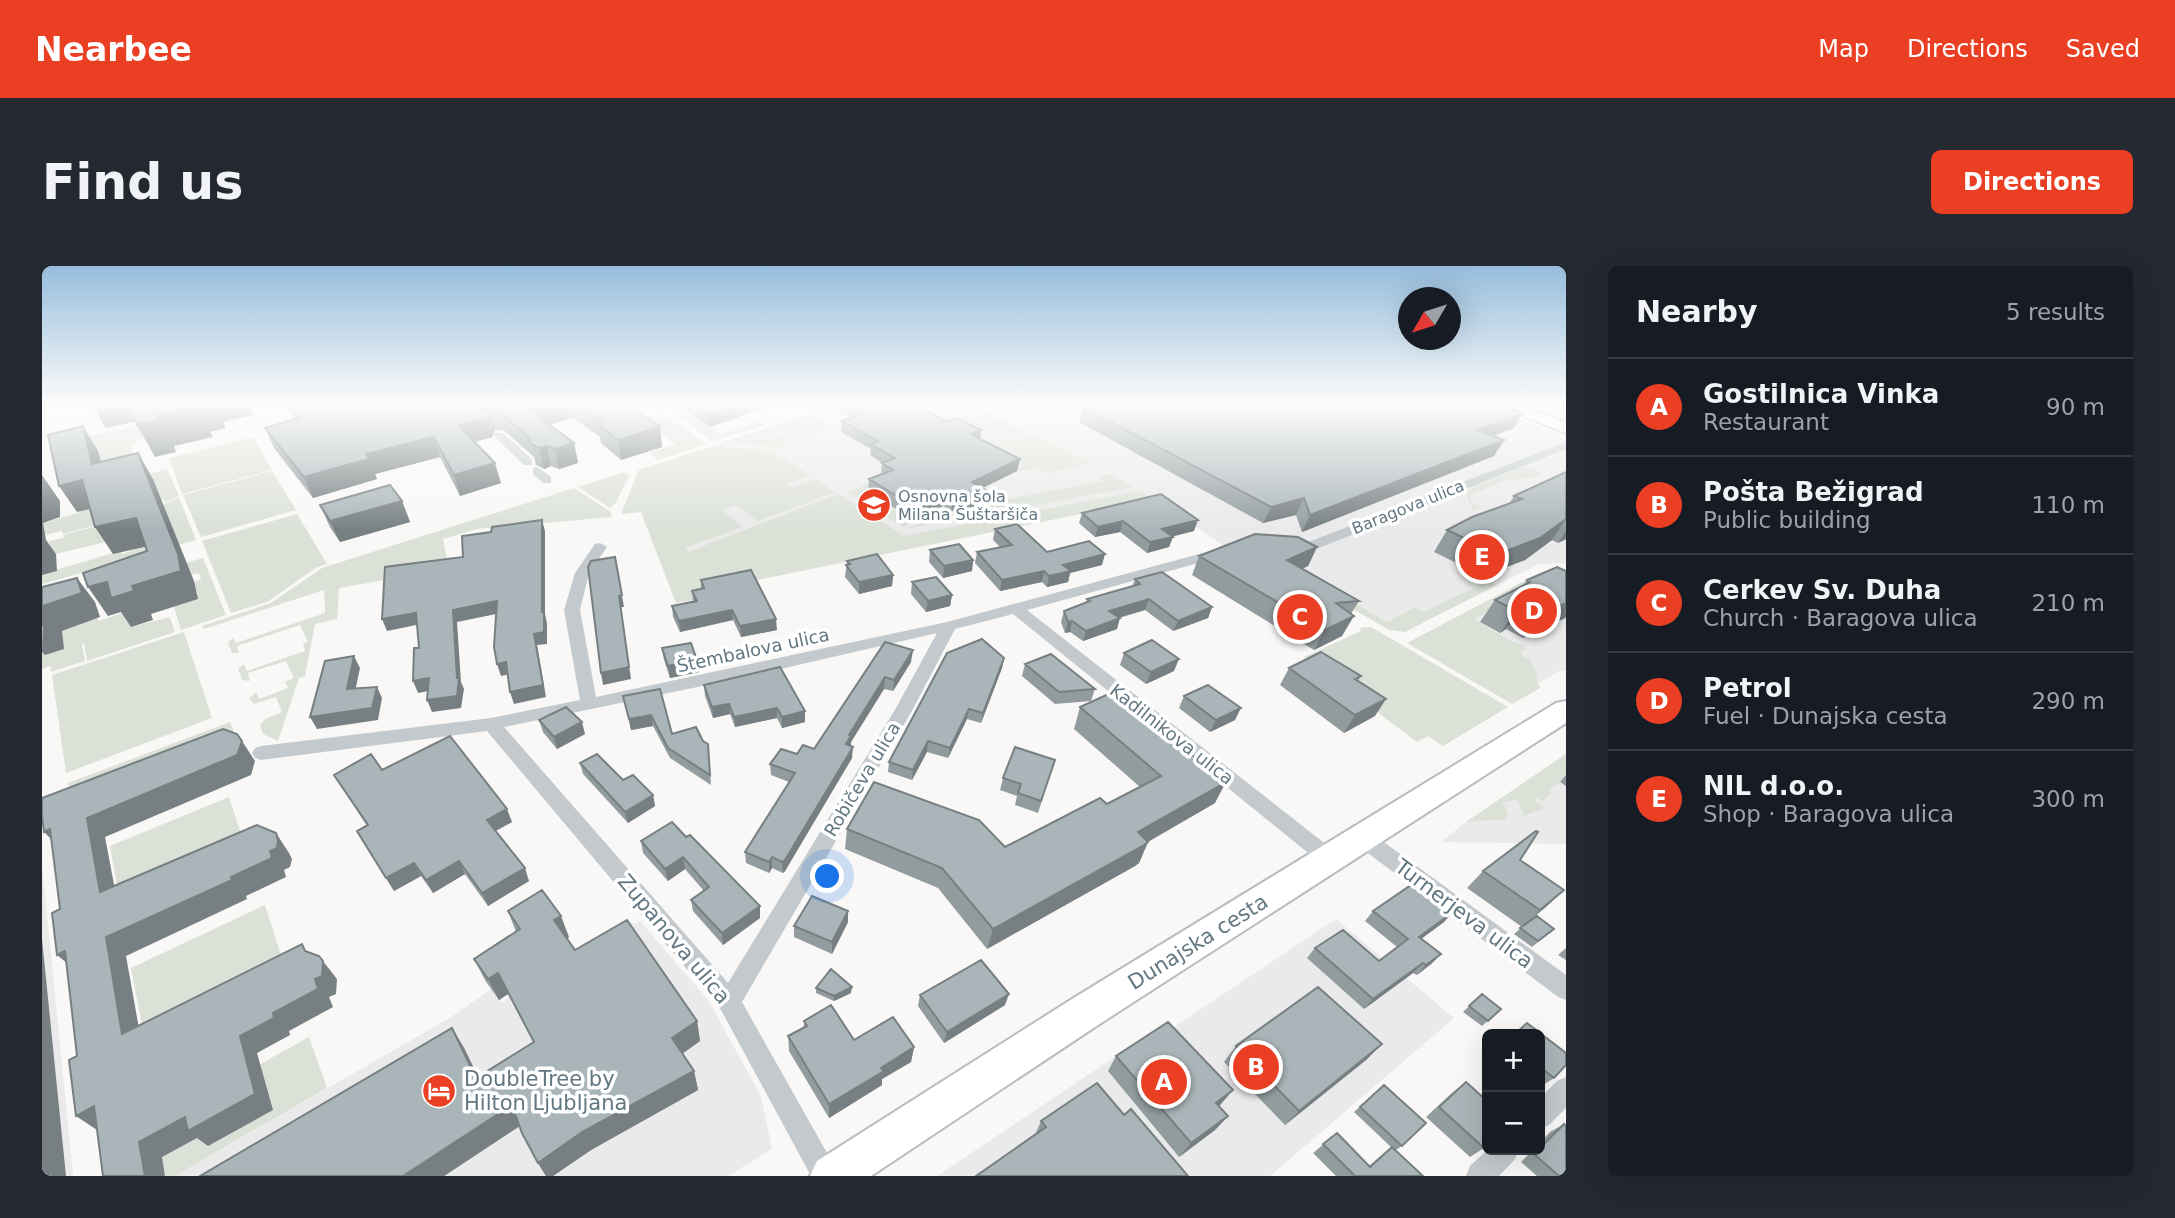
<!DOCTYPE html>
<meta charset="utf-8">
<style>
body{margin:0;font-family:"DejaVu Sans",sans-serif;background:#242831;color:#f1f3f6}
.controls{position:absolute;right:21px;bottom:21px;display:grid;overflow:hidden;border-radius:10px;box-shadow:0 7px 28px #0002}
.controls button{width:63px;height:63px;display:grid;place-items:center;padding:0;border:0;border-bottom:2px solid #363941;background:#171b24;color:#f1f3f6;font:35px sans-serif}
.compass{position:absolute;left:1356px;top:21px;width:63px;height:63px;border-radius:50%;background:#171b24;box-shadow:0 7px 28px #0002;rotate:231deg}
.you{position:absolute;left:786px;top:611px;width:24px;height:24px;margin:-18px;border:5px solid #fff;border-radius:50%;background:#1a73e8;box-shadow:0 0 0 10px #1a73e833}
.badge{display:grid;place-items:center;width:46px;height:46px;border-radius:50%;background:#eb3f23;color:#fff;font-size:23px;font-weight:700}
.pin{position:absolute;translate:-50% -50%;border:4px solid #fff;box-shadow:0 2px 7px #0006}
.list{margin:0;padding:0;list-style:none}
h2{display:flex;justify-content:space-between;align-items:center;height:91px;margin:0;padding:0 28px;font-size:30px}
h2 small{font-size:23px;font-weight:400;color:#9ea1a6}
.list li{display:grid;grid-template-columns:46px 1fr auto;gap:21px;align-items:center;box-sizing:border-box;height:98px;padding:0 28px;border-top:2px solid #363941}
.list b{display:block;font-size:26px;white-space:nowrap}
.list p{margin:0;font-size:23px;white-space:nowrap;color:#9ea1a6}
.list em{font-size:23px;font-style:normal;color:#9ea1a6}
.map{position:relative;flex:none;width:1524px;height:910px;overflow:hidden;border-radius:10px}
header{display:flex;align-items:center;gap:42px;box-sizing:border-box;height:98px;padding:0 35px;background:#eb3f23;color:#fff}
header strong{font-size:33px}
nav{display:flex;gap:38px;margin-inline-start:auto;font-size:24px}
.intro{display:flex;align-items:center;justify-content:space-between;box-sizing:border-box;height:168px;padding:0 42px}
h1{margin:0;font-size:49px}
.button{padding:18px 32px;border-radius:10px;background:#eb3f23;color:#fff;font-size:24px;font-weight:700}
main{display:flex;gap:42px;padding:0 42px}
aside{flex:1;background:#171b24;border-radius:10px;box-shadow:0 7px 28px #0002}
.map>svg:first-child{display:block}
.built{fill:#e9eae9}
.green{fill:#dbe1d7}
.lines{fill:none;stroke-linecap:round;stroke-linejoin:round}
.secondary-casing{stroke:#b8bec2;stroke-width:4}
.primary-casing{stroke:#b7bcc0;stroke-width:4}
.street{fill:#c3c9cc;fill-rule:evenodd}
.secondary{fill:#fff;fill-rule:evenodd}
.primary{fill:#fff;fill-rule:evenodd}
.wall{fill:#929c9f}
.shaded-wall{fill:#777f82}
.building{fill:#aab5b9;stroke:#777f82;stroke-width:2}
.labels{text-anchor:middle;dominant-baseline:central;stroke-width:7;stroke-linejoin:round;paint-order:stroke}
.far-poi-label{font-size:16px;fill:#627782;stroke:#fff;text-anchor:start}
.far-street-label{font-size:16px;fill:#627782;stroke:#fff}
.street-label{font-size:18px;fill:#627782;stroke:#fff}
.near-street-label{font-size:21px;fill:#627782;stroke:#fff}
.near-poi-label{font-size:21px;fill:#627782;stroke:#fff;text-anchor:start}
</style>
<header>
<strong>Nearbee</strong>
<nav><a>Map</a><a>Directions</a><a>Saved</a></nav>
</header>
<div class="intro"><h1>Find us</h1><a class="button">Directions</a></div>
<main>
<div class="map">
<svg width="1524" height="910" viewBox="0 0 1524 910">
<rect width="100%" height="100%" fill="#f9f8f6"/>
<!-- built -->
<path class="built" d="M802,137H924L945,147L972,137H1434L1514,167L1517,169L1516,171L1524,174V297L1497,298L1455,319L1447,314L1382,346L1373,341L1345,356L1245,298L1197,290L1113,233L661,325L634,337L599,246L579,248L597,204Z
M1469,137H1524V159Z
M1524,317V405H1517L1496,418L1493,411L1496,409L1488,393L1482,392L1478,383L1456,366L1433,353L1499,319Z
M1524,488V578L1399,576L1424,556Z
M0,598L31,910H0Z
M1294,653L1412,752L1228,910H895L1086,782L1111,766L1117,771Z
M583,654L593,658L598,655L666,734L719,830L730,883L686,910H133L406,753L450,723L459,737Z"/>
<!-- green -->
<path class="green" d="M863,137H924L1049,197L1007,207L995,202L975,205L927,180Z
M646,146L678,168L717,155L724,159L671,175L634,149Z
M622,148L665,178L616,194L607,187L634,178L601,155Z
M766,149L791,163L755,176L730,160Z
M113,156L122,157L88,180L91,191L62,204L47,170Z
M727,161L745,172V175L752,177L739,181L681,176Z
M211,171L230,204L140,228L127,192Z
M672,180L730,185L768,209L744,218L750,222L774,213L793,226L716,255L694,239L680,244L700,261L643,282L646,286L796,228L862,270L1097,225L1111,233L661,325L663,332L634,337L599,246L579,248L597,204Z
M1481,201L1494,203L1501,210L1461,215L1429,229L1428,235L1439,242L1431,245L1423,225Z
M125,203L137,230L124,236L90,212Z
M230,205L254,244L159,271L141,229Z
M582,206L587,210L574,237L568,242L536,221Z
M1068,208L1091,221L864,263L908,244L1062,215L1056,210Z
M849,209L900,240L905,242L861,261L805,226Z
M532,222L569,246V251L435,263L401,273L407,303L297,322L295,353L273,358L263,410L257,412L236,475L221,468L218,459L223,453L240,446L234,431L212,438L207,432L214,426L217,433L246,422L243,416L252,412L244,395L206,407L208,415L200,414L196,403L202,398L205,405L263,385L261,378L266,376L258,359L195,380L197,387H190L186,376L191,372L194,377L283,347L282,324L162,363L160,360L229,337L280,302Z
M137,231L154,274L137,279L101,248Z
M52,242L95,248L21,268L20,265L3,269L1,257Z
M255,248L285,298L275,301L225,336L189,347L160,275Z
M96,249L76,273L9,289L7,275L22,272L21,269Z
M104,279L107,288L0,318V308L78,285L80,288Z
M1212,286L1246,298L1345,356L1373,341L1382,346L1447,314L1455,319L1363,366L1347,364Z
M161,292L184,349L139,364L132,341L156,328L148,317L159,313L157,307L147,309L119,304Z
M1498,307L1524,310L1499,319L1433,353L1469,375L1481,379L1484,384H1479L1482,392L1488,393L1496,409L1493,411L1498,422L1470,438L1365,377Z
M85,345L89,361L128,351L133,366L45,395L42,377L40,378L43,395L9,406L8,400L0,403V373C21,366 33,358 55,352L57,355Z
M1329,361L1466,441L1401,480L1386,470L1375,476L1262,391L1319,365L1318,362Z
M142,366L170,452L24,507L10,409Z
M188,456L198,481L30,547L26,517Z
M1524,488V512L1506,524L1510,528L1500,535L1495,532L1492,534L1502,542L1482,550L1475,534L1461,536L1466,548L1464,553L1424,556Z
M187,531L205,586L79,641L68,580Z
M223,639L245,708L104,779L89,702Z
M267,771L285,822L133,910H123L114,856Z"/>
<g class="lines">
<!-- secondary casing -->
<g class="secondary-casing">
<path id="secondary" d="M1448,137H1470L1524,157V167Z"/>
</g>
<!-- primary casing -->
<g class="primary-casing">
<path id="primary" d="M1524,435V457L1056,759L829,910H768L775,895L1030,733L1514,437Z"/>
</g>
<!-- street -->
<path class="street" d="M453,167H461L490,193V199H482L453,171Z
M1524,176V183L1277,282L1249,287L1242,283L1244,280L1269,275Z
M495,201L509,211V217H501L491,208V202Z
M558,277L565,281L547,307L538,344L554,431L905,356L1172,284H1182V290L985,344L1295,587L1298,593L1295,599L1288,601L1281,599L971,348L913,363L871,443L700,736L798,910H769L679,744L445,465L219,494L213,492L210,487L213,482L219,480L449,452L538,434L522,344L533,307L553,278ZM895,367L854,442L686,717L462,461L699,412Z
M1321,564L1328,566L1524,709V734L1516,731L1314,578L1311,572L1314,566Z
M1524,811V842L1507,859L1498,863V832L1515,815Z
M1445,884H1477L1473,893L1457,910H1424L1428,900Z"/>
<!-- secondary -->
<use href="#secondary" class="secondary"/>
<!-- primary -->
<use href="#primary" class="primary"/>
</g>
<!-- wall -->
<path class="wall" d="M243,137H429L436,144H441L434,137H585L618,161L620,181L579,194L559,177L558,171L531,152L507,159L532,177L536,197L517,203L509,200L502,203L494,199L492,191L463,165L453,164L450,171L433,176L459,217L418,230L398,191L333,208L335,213L271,232L232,182L223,162L254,153Z
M633,137H735L668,161Z
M785,137H872V139L938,173L975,205L941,222L947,226L945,238L909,245L901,240L870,253L826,225L827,213L839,208L840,197L828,189L829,183L799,166L800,155L810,151Z
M1041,141L1470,143L1472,162L1451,170L1462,174L1452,190L1260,266L1254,249L1221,257L1037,156Z
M1524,206V273L1516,277L1510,274L1483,294L1441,310L1392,286L1405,264L1467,238L1472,230Z
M360,235L368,256L298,276L288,261L278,239Z
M1040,247L1152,265L1130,270L1127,281L1105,287L1078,266L1053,271L1037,257Z
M953,263L1005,286L1060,299L1028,307L1026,316L1005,321L1000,316L958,325L933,297L935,286L959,282L951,274Z
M1275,281L1266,300L1260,303L1317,335L1309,348L1300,370L1272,384L1150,309L1157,290Z
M888,284L931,294L930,305L901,312L887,296Z
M805,295L851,309L850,320L817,328L803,311Z
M1524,305V352H1523L1481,372L1464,363L1458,367L1438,356L1453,334L1481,320L1485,314Z
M1093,313L1170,341L1166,352L1131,365L1103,344L1077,352L1075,363L1041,375L1028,366L1023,367L1019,356L1022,345L1044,337L1045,333L1090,321Z
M659,314L735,364L699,371L691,354L638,366L631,351L630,340L651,335L650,325L659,323Z
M870,316L910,329L908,340L884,346L869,328Z
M843,376L869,396L851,425L842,423L809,476L810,492L743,605L741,607L730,602L727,607L704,597L703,586L747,516L729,509L728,498L772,483Z
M620,382L655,394L657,406L628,412L622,394Z
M1082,387L1132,405L1104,418L1078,399Z
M962,392L960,402L939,457L925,453L906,492L885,486L870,514L846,506L847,496Z
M983,398L1053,423L1049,435L1013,438L980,410Z
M738,401L763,456L740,462L735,452L693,461L688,448L671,452L663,430L662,419Z
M1247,402L1319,410L1316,415L1333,450L1302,467L1238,419Z
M618,423L630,468L661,475L666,478L669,519L628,492L611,460L589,464L581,430Z
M1142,430L1193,454L1168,466L1137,442Z
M1038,441L1173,537L1106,576L1097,597L1093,600L945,683L896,622L803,583L805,563L963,581L1065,538L1098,521L1032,463Z
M497,454L543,468L515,483L501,466Z
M1013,494L996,547L973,539L975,530L958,524L961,512Z
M538,497L581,514L611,529L613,540L586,557L541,508Z
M340,504L470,556L453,565L487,615L446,640L423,608L391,627L379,610L352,625L315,565L325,560L292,509Z
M1524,509V520L1518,516Z
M630,556L718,652L681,679L651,645L649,634L662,625L643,603L626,615L601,587L599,575Z
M1478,594L1522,624L1480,661L1512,663L1490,681L1472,668L1480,661L1425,622L1441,605Z
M466,645L527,671L525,673L533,684L655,755L658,775L640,788L652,805L656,824L549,884L511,910H504L496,897L477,860L402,910H158L410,762L422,782L436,811L492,776L466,728L457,734L443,714L432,693L474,666Z
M1331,645L1402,656L1379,673L1399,688L1389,698L1375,709L1371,707L1322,743L1265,692L1273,682L1337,695L1355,681L1323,655Z
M806,656L790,688L752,671V660Z
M1524,682V694L1516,689Z
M774,722L809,727L792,735L774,727Z
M1440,728L1459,743L1440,760L1421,746Z
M878,729L963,739L902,777L876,740Z
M762,755L812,774L872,781L869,796L840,813V819L787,852L747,785L746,770L762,761Z
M1485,757L1524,787V799L1512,812L1498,821V768H1471Z
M1340,778L1324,794L1243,859L1182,796L1194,780Z
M1074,790L1191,824L1177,840L1186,850L1173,864L1137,891L1066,805Z
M1424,816L1442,882L1428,891L1384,851L1411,826Z
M1342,819L1360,880L1354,884L1381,910H1294L1271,887L1295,867L1327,900L1349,881L1312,846Z
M1082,849L993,869L999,855Z
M1522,858L1524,910H1495L1479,896L1491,884H1498V877L1508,866Z"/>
<!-- shaded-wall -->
<path class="shaded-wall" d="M49,137H91L100,154L64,162Z
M154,137H206L211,149L181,156L184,162L168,166Z
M509,137H528L531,152L491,163L486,143Z
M702,137H735L668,161L667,149Z
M1462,137H1473L1467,147L1459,139Z
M155,140L171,171L132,180L134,186L113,191L95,159L114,149Z
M448,145L453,164L450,171L422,179L416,159Z
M1481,147L1472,162L1426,179L1435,164Z
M41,160L56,185L67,224L50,198Z
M618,161L620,181L579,194L576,174Z
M939,164L938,176L928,168Z
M392,171L398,191L333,208L335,213L271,232L262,211L324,188Z
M1462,174L1452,190L1260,266L1268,249Z
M532,177L536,197L517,203L513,183Z
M505,180L509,200L502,203L497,182Z
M96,187L111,213L152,315L156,333L109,348L111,354L89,361L79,346L66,350L46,321L65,316L90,320L139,305Z
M978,193L975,205L928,228L930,216Z
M453,197L459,217L418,230L412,209Z
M0,209L18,235V251L1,257L4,274L14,288L15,305L0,309Z
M40,214L58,241L35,246L17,220Z
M947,226L945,238L909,245L911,232Z
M902,228L901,240L870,253L871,240Z
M1262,232L1254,249L1221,257L1229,241Z
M360,235L368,256L298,276L288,255Z
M94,252L111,279L71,288L53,261Z
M1524,253L1510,274L1483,294L1441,310L1456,288Z
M500,254L503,265V348L505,358V378L495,379L504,431L472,438L468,426L500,346Z
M1156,254L1152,265L1117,274L1120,263Z
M1081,255L1078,266L1053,271L1056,261Z
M1524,265V273L1516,277Z
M1131,271L1127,281L1105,287L1108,276Z
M1275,281L1266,300L1236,313L1245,294Z
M1063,288L1060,299L1028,307L1026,316L1005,321L1007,310L1021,299Z
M573,291L582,341H579L589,413L561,419L559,407L577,330Z
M931,294L930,305L901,312L902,300Z
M1002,305L1000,316L958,325L960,314Z
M851,309L850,320L817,328V316Z
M35,312L53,336L58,351L20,365L22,383L3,389L0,386L1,340Z
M910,329L908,340L884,346L886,335Z
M1107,333L1103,344L1064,355L1067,345Z
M455,335L459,347L415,356L419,416L422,423L419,442L390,446L385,434L415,412L411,344Z
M1524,337V350L1523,352L1481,372L1498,350Z
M1170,341L1166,352L1131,365L1136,355Z
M1480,341L1464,363L1458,367L1474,345Z
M690,344L691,354L638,366L637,355Z
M374,347L379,358L345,365L340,353Z
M1312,350L1300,370L1272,384L1283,364Z
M1078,352L1075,363L1041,375L1044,365Z
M734,353L735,364L699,371L698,360Z
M1030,355L1028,366L1023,367L1026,356Z
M871,384L869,396L851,425L852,414Z
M312,390L318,402L311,435L305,423Z
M962,392L960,402L939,457L941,447Z
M1137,393L1132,405L1104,418L1109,406Z
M655,394L657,406L628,412L626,400Z
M464,396L468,408L459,410L455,398Z
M843,411L842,423L809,476V482L804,478L807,469Z
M387,412L392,424L376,427L371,415Z
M335,421L340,432L336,454L275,463L268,451Z
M1344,433L1333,450L1302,467L1313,449Z
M687,438L688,448L671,452L670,441Z
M735,442V452L693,461L692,451Z
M1199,442L1193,454L1168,466L1174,454Z
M927,443L925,453L906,492L908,482Z
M763,445V456L740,462V451Z
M609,449L611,460L589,464L587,453Z
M540,456L543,468L515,483L512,471Z
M200,475L213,495L209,509L63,571L77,645L58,626L45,552Z
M886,475L885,486L870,514L871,504Z
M811,481L810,492L743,605L741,607L740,596Z
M1184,516L1173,537L1086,587L1096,566Z
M611,529L613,540L586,557L583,546Z
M465,543L470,556L450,567L445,554Z
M8,563L21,585L2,566Z
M234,567L247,587L250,593L248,601L242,604L244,611L204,630L205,633L84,690L101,785L80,768L64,671L189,611L228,585Z
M1106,576L1097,597L1093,600L945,683L951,663Z
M641,591L643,603L626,615L623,603Z
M730,591V602L727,607V596Z
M417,595L423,608L391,627L384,614Z
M372,597L379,610L352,625L344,612Z
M483,602L487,615L446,640L440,627Z
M1522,624L1504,641L1480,661L1498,644Z
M718,640V652L681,679L680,667Z
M806,645V656L790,688V676Z
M1411,646L1402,656L1368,681L1377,671Z
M519,650L527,671L520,676L512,654Z
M0,673L24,910H0Z
M23,685L37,707L15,689Z
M1399,688L1389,698L1375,709L1384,699Z
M277,690L295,713L294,728L287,731L291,741L247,765L248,769L215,787L231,844L166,880L155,872L120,891L123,910H103L97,876L198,770L273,713Z
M1381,697L1371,707L1322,743L1331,733Z
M456,707L466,728L457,734L446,713Z
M810,721L809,727L792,735V730Z
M967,728L963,739L902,777L905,766Z
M655,755L658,775L634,792L630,772Z
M410,762L422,782L446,831L434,812Z
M1340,778L1324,794L1243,859L1257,845Z
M872,781L869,796L840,813V819L787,852V838L839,802Z
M652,805L656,824L549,884L511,910H504L496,897L540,866Z
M1191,824L1178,839L1162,851L1174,837Z
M470,839L481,858L402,910H361Z
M52,840L58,866L34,850Z
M1186,850L1173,864L1137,891L1149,877Z"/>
<!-- building -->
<path class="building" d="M88,137H154L155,140L114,149L117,154L95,159Z
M247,137H429L436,144H448V137H509L486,143L532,177L513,183L505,180L497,182L489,178L487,171L458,146L448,145L445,152L416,159L453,197L412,209L392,171L324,188L327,193L262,211L223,162L257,152Z
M534,137H585L618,161L576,174L555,157L561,156Z
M649,137H702L667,149Z
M806,137H868L905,156L915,152L939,164L928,168L978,193L930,216L947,226L911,232L902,228L871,240L827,213L851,204L840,197L853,192L829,178L836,175L800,155L823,147Z
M1053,137H1462L1459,139L1481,147L1435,164L1462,174L1268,249L1262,232L1229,241L1041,141Z
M41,160L50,198L96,187L136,288L139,305L90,320L92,325L69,332L65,316L46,321L41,307L105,285L94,252L53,261L40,214L17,220L6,169Z
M1524,206V253L1498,272L1456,288L1405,264L1430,251L1480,233L1472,230Z
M348,219L360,235L288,255L278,239Z
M1119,228L1156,254L1120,263L1131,271L1108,276L1081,255L1056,261L1040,247Z
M500,254V346H502V366L492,368L501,419L468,426L464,396L455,398L452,381L455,335L411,344L415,412H417L415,430L385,434L387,412L371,415L372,382H377L374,347L340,353L343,301L421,291L420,270L449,266L450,261Z
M975,258L1005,286L1047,275L1063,288L1021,299L1029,305L1007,310L1002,305L960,314L935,286L970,279L953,263Z
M1213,268L1256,271L1275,281L1245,294L1317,335L1294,337L1312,350L1283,364L1157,290Z
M917,278L931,294L902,300L888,284Z
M835,288L851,309L817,316L804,299L808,298L805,295Z
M573,291L580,329L577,330L587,401L559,407L546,301L549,295Z
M1515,301L1524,305V337L1498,350L1480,341L1474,345L1453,334L1488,316L1485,314Z
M709,304L734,353L698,360L690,344L637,355L630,340L655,335L650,325L662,322L659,314Z
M1120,306L1170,341L1136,355L1107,333L1067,345L1078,352L1044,365L1030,355L1026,356L1022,345L1048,335L1045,333L1098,318L1093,313Z
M894,311L910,329L886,335L870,316Z
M35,312L40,327L1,340L2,359L0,360V321Z
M940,373L962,392L941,447L927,443L908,482L886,475L871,504L847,496L905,387Z
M1110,374L1137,393L1109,406L1082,387Z
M843,376L871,384L852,414L843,411L807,469L809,470L804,478L811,481L743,594L740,596L730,591L727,596L703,586L753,507L728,498L739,483L755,488L761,479L772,483Z
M649,377L655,394L626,400L620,382Z
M1279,386L1319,410L1313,413L1344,433L1313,449L1247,402Z
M1009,388L1053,423L1017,426L983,398Z
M312,390L305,423L335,421L330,442L268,451L283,395Z
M738,401L763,445L740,451L735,442L692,451L687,438L670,441L662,419Z
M1166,419L1199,442L1174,454L1142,430Z
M618,423L630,468L654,461L661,475L666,478L668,509L626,482L609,449L587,453L581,430Z
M1071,426L1184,516L1096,566L1106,576L1102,579L951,663L900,602L805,563L832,516L937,554L963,581L1058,532L1065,538L1119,510L1038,441Z
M524,441L540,456L512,471L497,454Z
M181,463L195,468L200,475L195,489L45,552L58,626L215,559L234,567L236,574L235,582L228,585L230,592L189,611L190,614L64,671L80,768L260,678L263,685L277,690L281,695L280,710L273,713L276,723L231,747L232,752L198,770L213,828L146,865L143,851L97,876L103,910H61L52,840L34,850L27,794L35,790L23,685L15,689L10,647L18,643L8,563L2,566L0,550V532Z
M408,470L465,543L445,554L483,602L440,627L417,595L384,614L372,597L344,612L315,565L326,559L292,509L329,488L340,504Z
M973,481L1013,494L999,535L976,527L979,518L961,512Z
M555,488L581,514L591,509L611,529L583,546L538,497Z
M630,556L644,571L648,569L718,640L680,667L649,634L667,621L641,591L623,603L599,575Z
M1494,565L1496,566L1478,594L1522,624L1498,644L1441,605Z
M1369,619L1411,646L1377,671L1399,688L1384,699L1381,697L1331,733L1273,682L1301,664L1337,695L1366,673L1331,645Z
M500,624L519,650L512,654L533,684L585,654L655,755L630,772L652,805L540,866L496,897L480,867L470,839L361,910H158L410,762L434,812L492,776L456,707L446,713L432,693L478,663L466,645Z
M770,630L806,645L790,676L752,660Z
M1495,650L1512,663L1496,675L1478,662Z
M939,694L967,728L905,766L878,729Z
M789,703L810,721L792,730L774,722Z
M1276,721L1340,778L1257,845L1194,780Z
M1440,728L1459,743L1446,755L1427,740Z
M789,739L812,774L851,751L872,781L839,802L842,805L787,838L746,770L765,760L762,755Z
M1126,756L1191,824L1174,837L1186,850L1149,877L1074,790Z
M1485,757L1524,787V799L1512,812L1498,801V768H1473Z
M1424,816L1445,835V879L1442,882L1397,841Z
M1055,817L1082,849L1089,843L1146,910H934L1004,861L999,855Z
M1342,819L1384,857L1360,880L1318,841Z
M1522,858L1524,860V910H1517L1492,888L1496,884H1498V882Z
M1295,867L1328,901L1350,881L1381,910H1313L1281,878Z"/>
<!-- sky -->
<linearGradient id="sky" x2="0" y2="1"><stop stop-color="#96bddd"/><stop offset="0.52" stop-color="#fcfcfb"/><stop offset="1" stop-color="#fcfcfb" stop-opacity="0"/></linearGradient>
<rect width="1524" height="265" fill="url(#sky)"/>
<!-- icons -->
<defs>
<g id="school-disc" transform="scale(1.75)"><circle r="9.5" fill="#eb3f23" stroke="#fff"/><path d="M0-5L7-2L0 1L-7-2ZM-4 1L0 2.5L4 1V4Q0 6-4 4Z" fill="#fff"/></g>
<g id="hotel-disc" transform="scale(1.75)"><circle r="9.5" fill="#eb3f23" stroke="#fff"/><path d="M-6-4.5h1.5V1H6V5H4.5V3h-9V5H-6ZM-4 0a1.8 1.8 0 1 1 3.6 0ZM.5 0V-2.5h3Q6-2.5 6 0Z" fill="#fff"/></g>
</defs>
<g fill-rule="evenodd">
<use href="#school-disc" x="832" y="239"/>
<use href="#hotel-disc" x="397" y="825"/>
</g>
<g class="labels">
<!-- far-poi labels -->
<g class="far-poi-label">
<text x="856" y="230">Osnovna šola<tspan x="856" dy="18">Milana Šuštaršiča</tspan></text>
</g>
<!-- far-street labels -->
<g class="far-street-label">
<text transform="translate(1366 241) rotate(-22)">Baragova ulica</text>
</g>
<!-- street labels -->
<g class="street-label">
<text transform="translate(711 384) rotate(-12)">Štembalova ulica</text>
<text transform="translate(1130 468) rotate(38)">Kadilnikova ulica</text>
<text transform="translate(820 513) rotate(-59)">Robičeva ulica</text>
</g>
<!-- near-street labels -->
<g class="near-street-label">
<text transform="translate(1422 648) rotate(37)">Turnerjeva ulica</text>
<text transform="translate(632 673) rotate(50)">Zupanova ulica</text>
<text transform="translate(1156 676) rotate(-32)">Dunajska cesta</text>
</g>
<!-- near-poi labels -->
<g class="near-poi-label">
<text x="422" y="813">DoubleTree by<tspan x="422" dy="24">Hilton Ljubljana</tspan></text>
</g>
</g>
</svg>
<div class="controls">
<button>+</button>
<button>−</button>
</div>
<svg class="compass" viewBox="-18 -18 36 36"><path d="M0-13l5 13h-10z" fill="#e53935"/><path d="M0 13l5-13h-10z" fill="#9ea1a6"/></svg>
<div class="you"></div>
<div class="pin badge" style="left:1122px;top:816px">A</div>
<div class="pin badge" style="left:1214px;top:801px">B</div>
<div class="pin badge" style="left:1258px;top:351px">C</div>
<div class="pin badge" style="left:1492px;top:345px">D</div>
<div class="pin badge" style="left:1440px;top:291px">E</div>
</div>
<aside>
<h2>Nearby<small>5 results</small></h2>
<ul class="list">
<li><span class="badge">A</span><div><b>Gostilnica Vinka</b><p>Restaurant</p></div><em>90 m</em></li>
<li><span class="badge">B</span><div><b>Pošta Bežigrad</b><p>Public building</p></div><em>110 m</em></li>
<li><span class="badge">C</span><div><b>Cerkev Sv. Duha</b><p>Church · Baragova ulica</p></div><em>210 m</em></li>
<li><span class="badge">D</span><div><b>Petrol</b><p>Fuel · Dunajska cesta</p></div><em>290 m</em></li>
<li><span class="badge">E</span><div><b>NIL d.o.o.</b><p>Shop · Baragova ulica</p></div><em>300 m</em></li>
</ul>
</aside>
</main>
